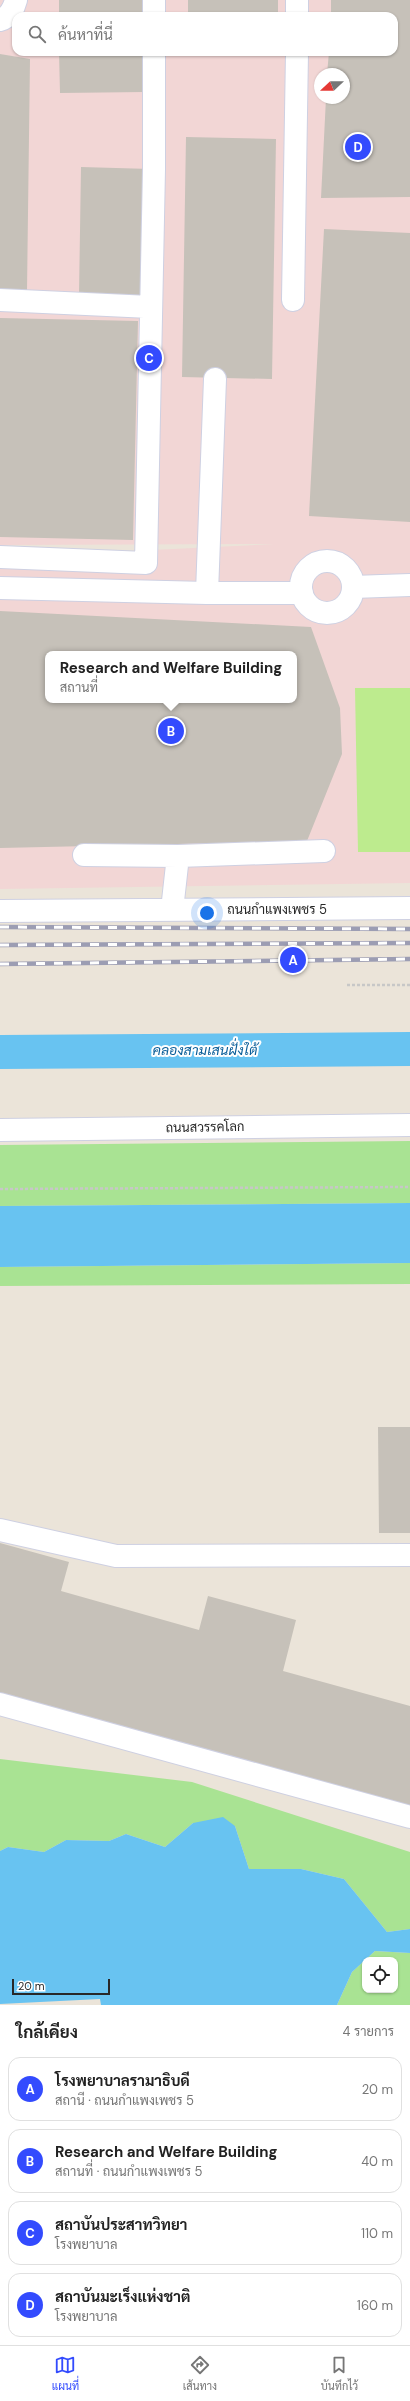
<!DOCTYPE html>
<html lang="th">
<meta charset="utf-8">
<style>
body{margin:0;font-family:"DM Sans",Sarabun,sans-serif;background:#f6f6f6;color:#222}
.controls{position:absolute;right:12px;bottom:12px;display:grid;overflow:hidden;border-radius:8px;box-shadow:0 1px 3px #0004}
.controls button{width:36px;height:36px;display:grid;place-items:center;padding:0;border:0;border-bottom:1px solid #e0e0e0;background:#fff;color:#222;font:20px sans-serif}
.compass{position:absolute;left:314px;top:68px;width:36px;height:36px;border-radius:50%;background:#fff;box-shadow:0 1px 3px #0004;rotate:248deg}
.scale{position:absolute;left:12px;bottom:10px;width:98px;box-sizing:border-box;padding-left:4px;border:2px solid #282828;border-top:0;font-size:11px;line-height:14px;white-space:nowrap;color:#282828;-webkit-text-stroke:3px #fff;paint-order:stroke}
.you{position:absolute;left:207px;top:913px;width:14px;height:14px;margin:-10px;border:3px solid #fff;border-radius:50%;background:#1a73e8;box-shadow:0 0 0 6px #1a73e833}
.badge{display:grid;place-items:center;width:26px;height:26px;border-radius:50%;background:#334bfe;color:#fff;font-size:13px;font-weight:700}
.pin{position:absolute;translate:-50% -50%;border:2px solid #fff;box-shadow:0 1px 4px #0006}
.popup{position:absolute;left:45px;top:651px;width:252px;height:52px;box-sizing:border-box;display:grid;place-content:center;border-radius:8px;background:#fff;filter:drop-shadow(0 1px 3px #0005);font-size:13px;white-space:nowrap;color:#767676}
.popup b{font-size:15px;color:#222}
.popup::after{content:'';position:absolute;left:50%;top:100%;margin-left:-8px;border:8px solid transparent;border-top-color:#fff}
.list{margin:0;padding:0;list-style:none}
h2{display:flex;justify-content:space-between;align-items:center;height:52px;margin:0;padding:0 16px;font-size:17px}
h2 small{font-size:13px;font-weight:400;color:#767676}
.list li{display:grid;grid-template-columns:26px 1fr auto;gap:12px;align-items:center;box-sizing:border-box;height:64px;margin:0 8px 8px;padding:0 8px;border:1px solid #e0e0e0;border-radius:12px}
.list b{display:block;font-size:15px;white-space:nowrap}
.list p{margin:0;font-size:13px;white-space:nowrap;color:#767676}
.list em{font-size:13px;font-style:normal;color:#767676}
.icon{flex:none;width:22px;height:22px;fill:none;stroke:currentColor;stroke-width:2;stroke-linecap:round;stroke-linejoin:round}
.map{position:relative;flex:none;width:410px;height:2005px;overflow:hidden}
.search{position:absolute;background:#fff;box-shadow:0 1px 3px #0004;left:12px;right:12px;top:12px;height:44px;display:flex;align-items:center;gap:10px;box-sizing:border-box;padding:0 14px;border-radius:12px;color:#767676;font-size:15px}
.sheet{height:340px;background:#fff}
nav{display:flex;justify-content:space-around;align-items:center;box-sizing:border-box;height:56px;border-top:1px solid #e0e0e0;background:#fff;font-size:11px;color:#767676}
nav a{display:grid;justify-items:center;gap:2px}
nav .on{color:#334bfe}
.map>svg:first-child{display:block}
.medical{fill:#f2d6d5;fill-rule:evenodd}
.green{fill:#a9e393}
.pitch{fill:#bdeb8e}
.water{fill:#68c3f1}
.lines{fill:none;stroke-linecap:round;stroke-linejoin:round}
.canal{stroke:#68c3f1;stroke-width:34}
.building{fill:#c6c1b9;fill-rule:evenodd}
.minor-casing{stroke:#ced0e2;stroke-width:24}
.path{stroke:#c7c7c7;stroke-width:2.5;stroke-dasharray:3 2;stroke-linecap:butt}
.minor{stroke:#fff;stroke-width:22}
.rail-casing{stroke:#9c9db3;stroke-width:4.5}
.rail{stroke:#fff;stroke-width:3;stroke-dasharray:9;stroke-linecap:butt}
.labels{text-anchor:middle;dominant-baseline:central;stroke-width:4;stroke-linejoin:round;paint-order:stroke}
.street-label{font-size:13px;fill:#282828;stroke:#fff}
.water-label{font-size:14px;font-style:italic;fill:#0a5e99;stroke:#fff}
</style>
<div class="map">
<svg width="410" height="2005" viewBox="0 0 410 2005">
<rect width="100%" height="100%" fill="#ebe4d9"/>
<!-- medical -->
<path class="medical" d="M0,0H410V883L0,889V547L131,551L274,544L0,545ZM16,16H394V52H16ZM320,74H344V98H320ZM48,654H294V700H48Z"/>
<!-- green -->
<path class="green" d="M410,1141V1203L0,1206V1145Z
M410,1263V1284L0,1286V1267Z
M0,1759L192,1782L410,1852V1929L387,1932L344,1879L301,1869H249L235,1826L193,1823L165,1847L126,1834L109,1841L66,1840L44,1852L8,1847L0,1851Z
M375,1951L410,1953V2005H337L352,1972L365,1960V1990H395V1960H365Z"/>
<!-- pitch -->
<path class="pitch" d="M355,688H410V852H358Z"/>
<!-- water -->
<path class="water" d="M410,1203V1263L0,1267V1206Z
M223,1817L235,1826L249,1869H301L344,1879L387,1932L410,1929V1953L375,1951L352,1972L337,2005H101L100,1999L0,2004V1851L8,1847L44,1852L66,1840L109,1841L126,1834L165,1847L193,1823Z"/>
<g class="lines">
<!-- canal -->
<path class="canal" d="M0,1052L410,1049"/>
</g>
<!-- building -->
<path class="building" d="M59,0H144V16H59Z
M188,0H278V16H188Z
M331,0H410V197L321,198L326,98H344V74H327L329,52H394V16H331Z
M59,52H145V92L60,93Z
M0,54L30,59L27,291L0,290Z
M186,137L276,139L272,379L182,377Z
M81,167L151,169L149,296L79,295Z
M324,229L410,233V522L309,516Z
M0,318L138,321L133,540L0,537Z
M0,611L311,627L340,708L342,754L307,841L0,848ZM48,654H294V700H48Z
M378,1427H410V1533H379Z
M0,1543L69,1562L61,1591L199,1630L208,1596L296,1620L283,1671L410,1706V1808L0,1693Z"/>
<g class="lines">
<!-- minor casing -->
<g class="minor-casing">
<path id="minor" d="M154,16V0
M297,16V0
M0,20C9,18 14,8 16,0
M0,300L150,307
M293,300L297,52
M0,557L146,563L154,169V52
M301 587a26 26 0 1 1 52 0a26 26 0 1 1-52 0Z
M353,587L410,585
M0,588L207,593H302
M207,593L215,379
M84,855L178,856L172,910
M178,856L324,851
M0,911L410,908
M0,1130L410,1125
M0,1530L116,1556L410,1555
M0,1704L410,1817"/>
</g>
<!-- path -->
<path class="path" d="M320,614L345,615
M347,985H410
M0,1189L410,1187"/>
<!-- minor -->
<use href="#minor" class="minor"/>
<!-- rail casing -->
<g class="rail-casing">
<path id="rail" d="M0,927L410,929
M0,945L410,943
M0,964L410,959"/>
</g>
<!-- rail -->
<use href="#rail" class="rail"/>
</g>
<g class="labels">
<!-- street labels -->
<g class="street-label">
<text x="277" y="909">ถนนกำแพงเพชร 5</text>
<text transform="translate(205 1127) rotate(-1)">ถนนสวรรคโลก</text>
</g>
<!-- water labels -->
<g class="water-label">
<text x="205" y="1050">คลองสามเสนฝั่งใต้</text>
</g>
</g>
</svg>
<div class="controls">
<button><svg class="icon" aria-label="locate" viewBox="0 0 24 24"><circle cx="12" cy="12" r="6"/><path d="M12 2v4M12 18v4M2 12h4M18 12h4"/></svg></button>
</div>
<svg class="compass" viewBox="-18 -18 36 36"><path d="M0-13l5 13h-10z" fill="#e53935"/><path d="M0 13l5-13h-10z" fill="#767676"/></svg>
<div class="scale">20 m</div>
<div class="you"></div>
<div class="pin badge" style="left:293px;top:960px">A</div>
<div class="pin badge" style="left:171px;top:731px">B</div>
<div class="popup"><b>Research and Welfare Building</b>สถานที่</div>
<div class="pin badge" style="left:149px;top:358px">C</div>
<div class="pin badge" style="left:358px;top:147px">D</div>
<div class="search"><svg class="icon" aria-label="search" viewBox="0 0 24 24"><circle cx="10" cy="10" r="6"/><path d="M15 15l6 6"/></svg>ค้นหาที่นี่</div>
</div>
<section class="sheet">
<h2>ใกล้เคียง<small>4 รายการ</small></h2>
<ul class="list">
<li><span class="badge">A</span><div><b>โรงพยาบาลรามาธิบดี</b><p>สถานี · ถนนกำแพงเพชร 5</p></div><em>20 m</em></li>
<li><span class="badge">B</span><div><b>Research and Welfare Building</b><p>สถานที่ · ถนนกำแพงเพชร 5</p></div><em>40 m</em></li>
<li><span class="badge">C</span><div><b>สถาบันประสาทวิทยา</b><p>โรงพยาบาล</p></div><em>110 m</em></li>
<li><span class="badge">D</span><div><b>สถาบันมะเร็งแห่งชาติ</b><p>โรงพยาบาล</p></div><em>160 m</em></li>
</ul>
</section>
<nav>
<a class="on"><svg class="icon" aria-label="map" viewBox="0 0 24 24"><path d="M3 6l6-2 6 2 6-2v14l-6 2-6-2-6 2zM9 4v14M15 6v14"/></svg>แผนที่</a>
<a><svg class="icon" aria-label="directions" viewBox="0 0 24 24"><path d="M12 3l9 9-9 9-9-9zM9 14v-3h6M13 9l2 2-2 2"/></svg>เส้นทาง</a>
<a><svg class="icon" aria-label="saved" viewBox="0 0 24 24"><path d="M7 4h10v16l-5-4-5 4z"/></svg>บันทึกไว้</a>
</nav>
